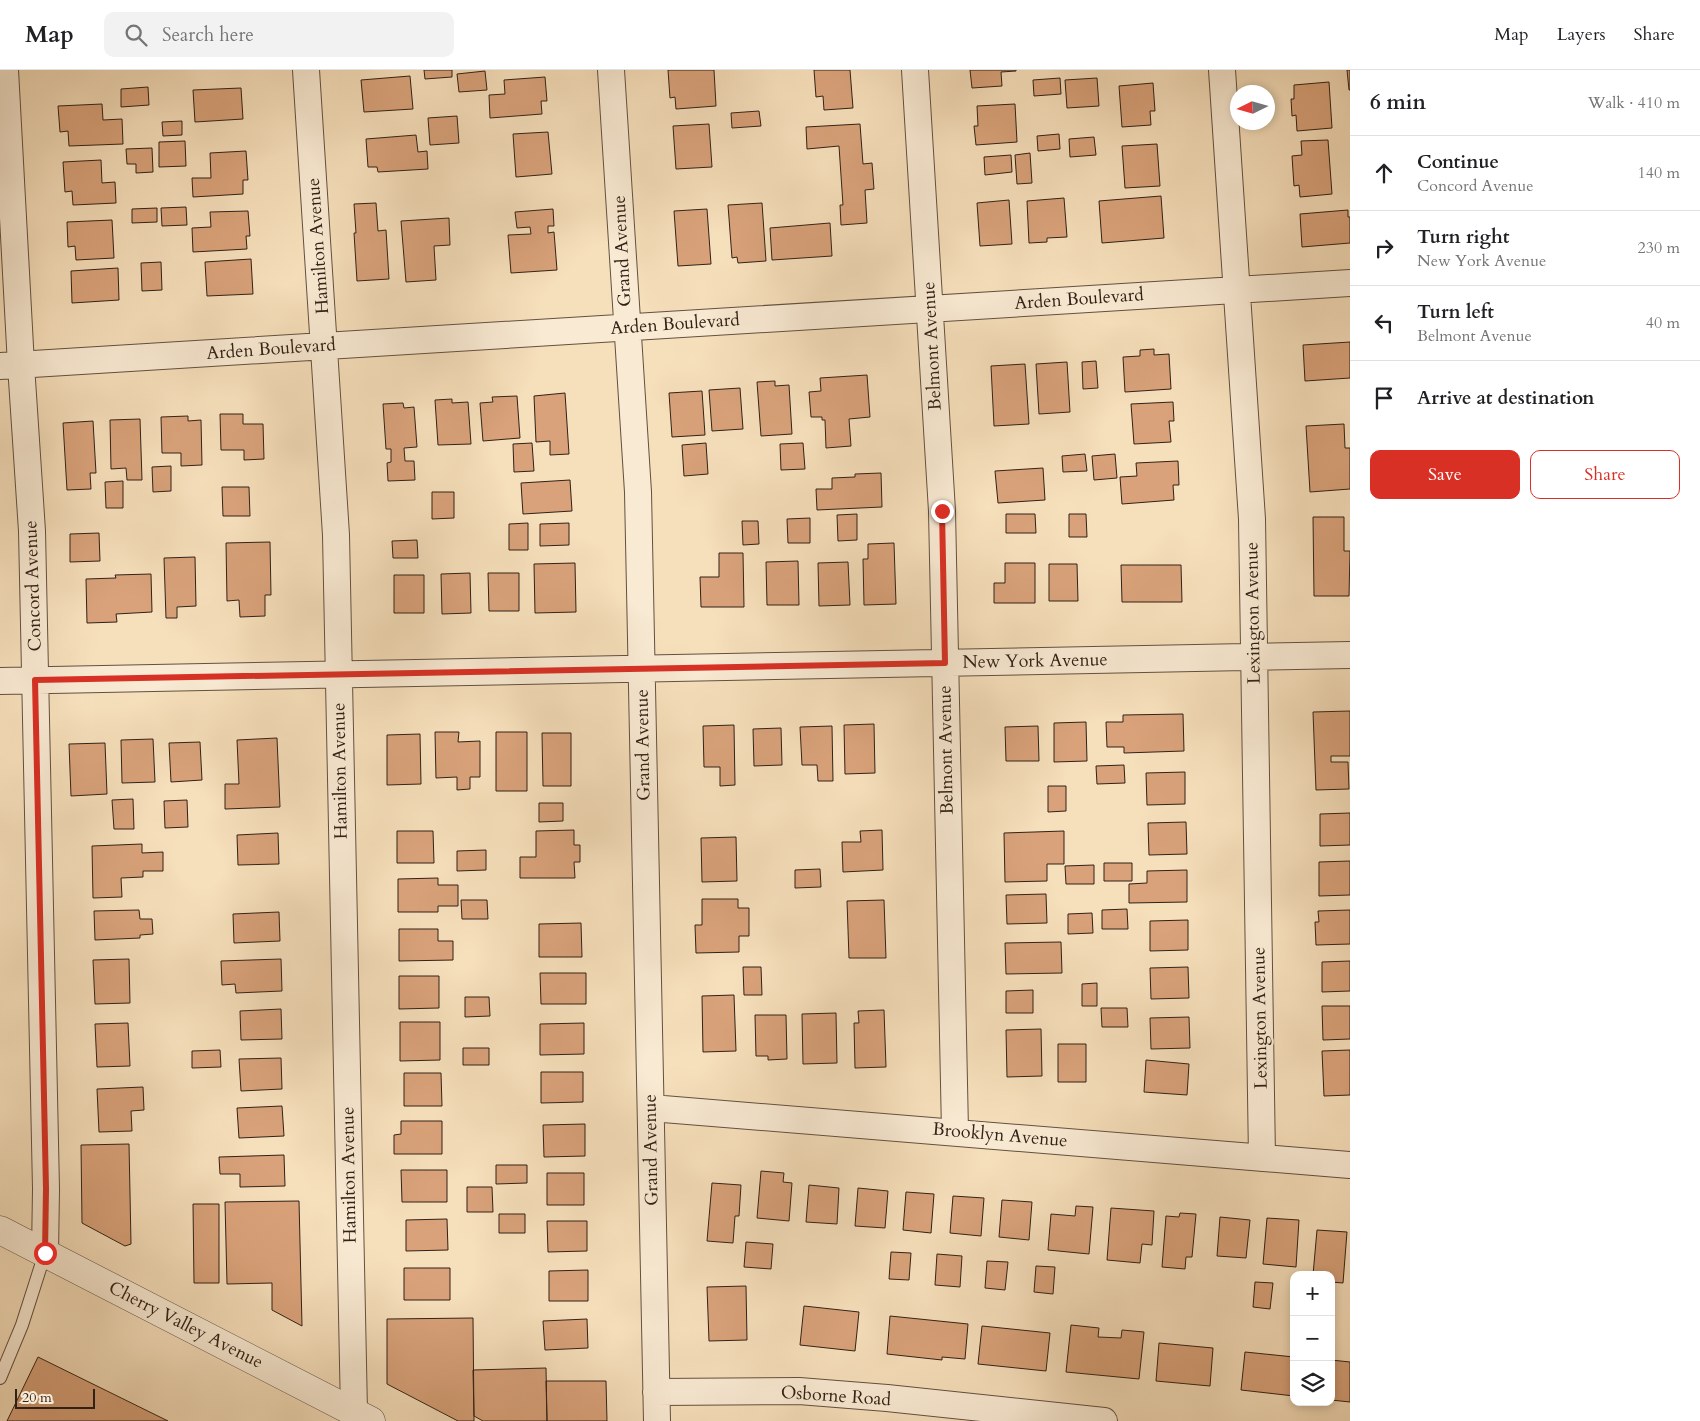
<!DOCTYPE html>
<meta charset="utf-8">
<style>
body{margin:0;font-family:Cardo,serif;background:#f2f2f2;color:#202124}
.controls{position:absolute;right:15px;bottom:15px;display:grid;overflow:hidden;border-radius:10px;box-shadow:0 2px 8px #0003}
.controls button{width:45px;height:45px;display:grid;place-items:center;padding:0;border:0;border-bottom:1px solid #e0e0e0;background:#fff;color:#202124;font:25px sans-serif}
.compass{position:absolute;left:1230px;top:15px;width:45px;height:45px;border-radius:50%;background:#fff;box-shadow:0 2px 8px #0003;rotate:265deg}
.scale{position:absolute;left:15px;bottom:12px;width:80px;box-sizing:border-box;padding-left:5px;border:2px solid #322117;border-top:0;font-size:14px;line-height:18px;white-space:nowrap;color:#322117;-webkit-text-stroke:4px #f9ead3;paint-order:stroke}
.stop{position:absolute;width:15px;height:15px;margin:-11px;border:4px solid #d93025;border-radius:50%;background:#fff}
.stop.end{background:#d93025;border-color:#fff;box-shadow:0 1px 5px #0008}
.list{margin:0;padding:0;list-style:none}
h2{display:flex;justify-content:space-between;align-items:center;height:65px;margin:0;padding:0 20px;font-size:21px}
h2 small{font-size:16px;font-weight:400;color:#757577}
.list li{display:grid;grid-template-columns:32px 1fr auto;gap:15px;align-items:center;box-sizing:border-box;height:75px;padding:0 20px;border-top:1px solid #e0e0e0}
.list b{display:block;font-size:19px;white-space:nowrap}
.list p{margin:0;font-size:16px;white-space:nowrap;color:#757577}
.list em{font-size:16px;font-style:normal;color:#757577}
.actions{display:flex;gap:10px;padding:15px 20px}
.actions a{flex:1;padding:11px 0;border:1px solid #d93025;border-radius:10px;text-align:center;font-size:18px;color:#d93025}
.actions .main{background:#d93025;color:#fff}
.icon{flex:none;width:28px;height:28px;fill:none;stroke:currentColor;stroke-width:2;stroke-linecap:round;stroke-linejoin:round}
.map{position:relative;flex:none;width:1350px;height:1351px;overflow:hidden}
header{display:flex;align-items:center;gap:30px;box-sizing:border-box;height:70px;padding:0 25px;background:#fff;border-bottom:1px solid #e0e0e0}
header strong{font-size:24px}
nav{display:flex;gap:28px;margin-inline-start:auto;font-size:18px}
.search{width:350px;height:45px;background:#f2f2f2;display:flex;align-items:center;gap:12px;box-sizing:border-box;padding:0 18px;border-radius:10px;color:#757577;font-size:19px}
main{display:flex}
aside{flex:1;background:#fff}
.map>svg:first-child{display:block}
.building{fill:#d9a27a;stroke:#322117}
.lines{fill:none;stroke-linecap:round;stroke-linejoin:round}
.service-casing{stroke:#635040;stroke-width:14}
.minor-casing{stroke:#635040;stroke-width:28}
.tertiary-casing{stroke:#635040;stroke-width:29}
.service{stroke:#f9ead3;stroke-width:12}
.minor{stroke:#f9ead3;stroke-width:26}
.tertiary{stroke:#f9ead3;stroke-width:28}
.route{stroke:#d93025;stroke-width:6}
.labels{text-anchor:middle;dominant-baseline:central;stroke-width:4.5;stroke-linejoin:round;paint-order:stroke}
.street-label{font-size:18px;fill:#322117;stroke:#f9ead3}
</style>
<header>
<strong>Map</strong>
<div class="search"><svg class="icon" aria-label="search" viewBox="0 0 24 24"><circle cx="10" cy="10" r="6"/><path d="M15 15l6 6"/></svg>Search here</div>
<nav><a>Map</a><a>Layers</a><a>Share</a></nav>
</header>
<main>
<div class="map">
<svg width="1350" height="1351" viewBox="0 0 1350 1351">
<rect width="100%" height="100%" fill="#f6dfbb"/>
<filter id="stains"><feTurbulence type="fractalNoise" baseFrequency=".004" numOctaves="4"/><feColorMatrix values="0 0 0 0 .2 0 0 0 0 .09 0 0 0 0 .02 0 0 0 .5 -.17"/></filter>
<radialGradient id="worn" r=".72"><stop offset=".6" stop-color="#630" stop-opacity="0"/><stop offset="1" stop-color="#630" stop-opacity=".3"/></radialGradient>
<!-- building -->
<path class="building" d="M424,0H452V7L425,9Z
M668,0H714L716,36L676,39L675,27L670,28Z
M814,0H850L853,38L824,40L823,26L816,27Z
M970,0H1016V1L1001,2L1002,16L972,18Z
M1347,0H1350V20H1349Z
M485,1L487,20L459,22L457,4Z
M410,6L413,39L364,42L361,10Z
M545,7L547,31H541L542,44L490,48L489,25L505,24L504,10Z
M1060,8L1061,24L1034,26L1033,10Z
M1097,8L1099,36L1067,38L1065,10Z
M1329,12L1332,58L1297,61L1296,45L1292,46L1291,29H1294V15Z
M1153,13L1155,41H1150L1151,55L1122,57L1119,16Z
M148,17L149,35L121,37V19Z
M241,18L243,49L195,52L193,20Z
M102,34L103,50L122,49L123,74L69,76L68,61L60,62L58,36Z
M1015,34L1017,72L976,75L974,56H978L977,36Z
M759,41L761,56L732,58L731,43Z
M457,46L459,73L430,75L428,48Z
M182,51V65L163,66L162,52Z
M709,54L712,97L676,99L673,56Z
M860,54L863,94L872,93L874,119L865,120L867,153L841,155L840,135H843L839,76L807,79L806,57Z
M548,62L552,104L516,107L513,64Z
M1059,64L1060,79L1038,81L1037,66Z
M416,65L418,82L427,81L428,99L378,102L377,97H368L366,69Z
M1094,67L1096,85L1070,87L1069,69Z
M1328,70L1332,124L1300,127L1299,115L1294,116L1292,86L1302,85L1301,71Z
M185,71L186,96L159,97V72Z
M1157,74L1160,116L1125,118L1122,76Z
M152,78L153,102L136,103V94H127L126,79Z
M246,81L248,110H243V124L193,127L192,108H211L210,83Z
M1030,83L1032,113L1017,114L1015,85Z
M1011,85L1012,102L985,105L984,87Z
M101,90L102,113L115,112L116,133L73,135L72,121L65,122L63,92Z
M1161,126L1164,168L1102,173L1099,131Z
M1064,128L1067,167L1047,168V172L1029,173L1027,131Z
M1009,130L1012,174L980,176L977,133Z
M376,133L378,161L386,160L389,209L357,211L354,163H356L354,134Z
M762,133L766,191L738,193L737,187L732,188L728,135Z
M186,137L187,155L162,156L161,138Z
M157,138V152L132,153V139Z
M553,139L554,156H548V163L554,162L557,200L511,203L508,165L531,164L530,157L517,158L515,142Z
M707,139L711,194L678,196L674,141Z
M1348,140V147H1350V173L1302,177L1300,144Z
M248,141L250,166H246L247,179L193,182L192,158L211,157L210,142Z
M449,148L450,175L434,176L436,210L406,212L401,151Z
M112,150L114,188L76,190L75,176L68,177L67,152Z
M830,153L832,186L772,190L770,158Z
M251,189L253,224L207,226L205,192Z
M161,192L162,220L142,221L141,193Z
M118,198L119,230L72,233L71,201Z
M1350,272V308L1305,311L1303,275Z
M1154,279V285L1169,284L1171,319L1125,322L1123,287L1140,286V280Z
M1096,291L1098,318L1083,319L1082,292Z
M1067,292L1070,342L1039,344L1036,294Z
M1025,294L1029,354L994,356L991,296Z
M867,305L870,347L849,349L851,376L826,378L825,350H822V347H811L809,322L821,321L820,308Z
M775,311V316L789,315L792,364L761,366L757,312Z
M740,318L743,359L712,361L709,320Z
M702,321L705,365L672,367L669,323Z
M565,323L569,384L550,385V371L536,372L534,326Z
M517,326L520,368L483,371L480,333L493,332L492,327Z
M452,329V333L468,332L471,374L438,375L435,330Z
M1173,332L1174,351H1169L1171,372L1134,374L1131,334Z
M403,333L404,338L414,337L417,377L404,378L405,391H414L415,410L388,411L387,393L391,392V379H386L383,334Z
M220,344H243V354H263L264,389L244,390V380H221Z
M188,346V351L201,350L202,395L181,396V383H162L161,347Z
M140,349L142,410H127L126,398L111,399L110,350Z
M93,351L96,403H90L91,419L67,420L63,353Z
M1344,354L1345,378H1350V419L1310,422L1306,356Z
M532,373L534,401L514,402L513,374Z
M706,373L708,404L684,406L682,375Z
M803,373L805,399L781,400L780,374Z
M1085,384L1087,401L1063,402L1062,386Z
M1115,384L1117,408L1094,410L1092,386Z
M1178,391L1179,415H1173L1174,430L1122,434L1120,407L1137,406L1136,393Z
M171,396V421L153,422L152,397Z
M1043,398L1045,430L998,433L995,401Z
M881,403L882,437L817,440L816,419H832V408L855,407V404Z
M570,410L572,441L523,444L521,413Z
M123,411V438H106L105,412Z
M222,417H249L250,446H223Z
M432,422H454V448L432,449Z
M857,444V470L838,471L837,445Z
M1006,444H1035L1036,463H1006Z
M1069,444H1086L1087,467H1069Z
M1313,447H1344V481H1350L1349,526H1314Z
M810,448V473H788L787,449Z
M742,451H758L759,474L743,475Z
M528,453V480H509V454Z
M569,453V475L540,476V454Z
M99,463L100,491L70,492V464Z
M417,470L418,488H393L392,471Z
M270,472L271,525H265V546L240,547L239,530L227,531L226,473Z
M894,473L896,534L864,535L863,489H868V474Z
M719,483H743L744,537H701L700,507H719Z
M195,487L196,536L177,537V548H166L164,488Z
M798,491L799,535H767L766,492Z
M848,492L850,535L819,536L818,493Z
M575,493L576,542L535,543L534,494Z
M1005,493H1035V533H994V513H1005Z
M1049,494H1077L1078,531H1049Z
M1121,495H1181L1182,532H1122Z
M470,503L471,543L442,544L441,504Z
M488,503H519V541H489Z
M151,504L152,542L116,544L117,552L87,553L86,509L116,508L115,505Z
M394,505H424V543H394Z
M1350,641V686H1331V692H1348L1349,719L1316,720L1313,642Z
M1183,644L1184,681L1124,683V677H1107L1106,652H1123V645Z
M1086,652L1087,691L1054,692V653Z
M874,654L875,703L845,704L844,655Z
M734,655L735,715L720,716V697H704L703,656Z
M832,656L833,711H818L817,695H802L800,657Z
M1038,656L1039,691H1006L1005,657Z
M781,658L782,695L754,696L753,659Z
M435,662H459L458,672L480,671V707H470V719L457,720V707L436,708Z
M496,662H527V721H496Z
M542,663H571V716H543Z
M420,664L421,714L387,715V665Z
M277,668L280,737L225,739V714H239L237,670Z
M153,669L155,712L122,713L121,670Z
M200,672L202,710L171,712L169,673Z
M105,673L107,724L71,726L69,674Z
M1124,695L1125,713L1097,714L1096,696Z
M1185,702V734L1147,735L1146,703Z
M1048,716H1066V741L1048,742Z
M133,729L134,759H114L112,730Z
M187,730L188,757L165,758L164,731Z
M539,733H563V751L539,752Z
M1350,743V775L1320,776V744Z
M1186,752L1187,784L1149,785L1148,753Z
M574,760V775H580V792H574L575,808H520V787H536V761Z
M882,760L883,800L843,802L842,772H861L860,761Z
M397,761H433L434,793H397Z
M1064,761V794H1047V811L1005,812L1004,763Z
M278,763L279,794L238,795L237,765Z
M736,767L737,811L702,812L701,768Z
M142,774V783L163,782V801H143V807L121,808L122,827L93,828L92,776Z
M486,780V800L457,801V781Z
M1350,791V825L1319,826V792Z
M1104,793H1132V811H1104Z
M1094,795V814H1066L1065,796Z
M820,799L821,817L795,818V800Z
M1187,800V832L1129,833V814L1147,813V801Z
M438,808V815H458V836H438V842H398V809Z
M1046,824L1047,853L1007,854L1006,825Z
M702,829H738V838H749V866H739V882L696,883L695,855H702Z
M461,830H487L488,849H462Z
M884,830L886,888H849L847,831Z
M1127,839L1128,859H1102V840Z
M139,840L140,849H152L153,864L140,865V868L95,870L94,841Z
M1350,840V874L1316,875L1315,852H1319L1318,841Z
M279,842L280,871L234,873L233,844Z
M1092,843L1093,863L1068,864V844Z
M1188,850V880L1150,881V851Z
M581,853L582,887H539V854Z
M399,859H438V871H453V890L399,891Z
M1061,872L1062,903L1006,904L1005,873Z
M129,889L130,933L95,934L93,890Z
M281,889L282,921L236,923L235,914L222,915L221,891Z
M1350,891V921L1322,922V892Z
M743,897H761L762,925H744Z
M1188,897L1189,928L1151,929L1150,898Z
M540,903H586V934H541Z
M399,906H439V938L399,939Z
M1097,913V936H1082V914Z
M1033,920V943H1006V921Z
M734,925L736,981L703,982L702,926Z
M465,927H489L490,946L465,947Z
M1322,936H1350V969L1323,970Z
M1101,938H1127L1128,957H1102Z
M281,939L282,969L241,970L240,941Z
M884,940L886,997L855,998L854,953H859L858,941Z
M836,943L837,993L803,994L802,944Z
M755,945H786L787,989L768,990V986H756Z
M1189,947L1190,978L1151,979L1150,948Z
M400,952H440V990L400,991Z
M128,953L130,996L97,997L95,954Z
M584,953V984L540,985V954Z
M1041,959L1042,1006L1007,1007L1006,960Z
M1058,974H1086V1012H1058Z
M463,978H489V995H463Z
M220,980L221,997L192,998V981Z
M1350,980V1025L1324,1026L1322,981Z
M281,988L282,1019L241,1021L239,989Z
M1146,990L1189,994L1187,1025L1144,1022Z
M541,1002H583V1032L541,1033Z
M404,1003H441L442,1036H404Z
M143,1017L144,1040L131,1041L132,1061L99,1062L97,1019Z
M282,1036L284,1066L239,1068L237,1038Z
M401,1051H442V1084H394V1065L401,1064Z
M585,1054V1086L544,1087L543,1055Z
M129,1074L131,1174L125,1176L82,1153L81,1075Z
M284,1085L285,1116L240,1117V1104H220L219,1087Z
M496,1095H527V1113L496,1114Z
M401,1100H447V1132H402Z
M761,1101L784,1103L783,1112L792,1113L789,1151L757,1148Z
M547,1103H584V1135H547Z
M712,1113L741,1115L739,1146H735L733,1173L707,1171Z
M809,1115L839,1118L837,1154L806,1152Z
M467,1117H492L493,1142H467Z
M858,1118L888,1121L885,1158L855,1156Z
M906,1122L934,1124L931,1163L903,1160Z
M953,1126L984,1128L981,1166L950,1163Z
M1002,1130L1032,1132L1029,1170L999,1167Z
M299,1131L302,1256L272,1240V1213L227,1214L225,1132Z
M193,1134H219V1213H194Z
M1076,1136L1093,1137L1089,1184L1048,1180L1051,1144L1075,1146Z
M1111,1138L1154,1141L1152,1175L1142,1174L1140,1193L1107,1190Z
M1180,1143L1196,1144L1192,1187H1186L1185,1199L1162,1197L1166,1146L1179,1147Z
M499,1144H525V1163H499Z
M1220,1147L1250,1150L1246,1188L1217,1186Z
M1267,1148L1299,1150L1296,1197L1263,1194Z
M447,1149L448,1180L406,1181V1150Z
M547,1151H587V1181L548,1182Z
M1317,1160L1347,1162L1343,1213L1331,1212V1205H1313Z
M746,1172L773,1174L771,1199L744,1197Z
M891,1182L911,1183L909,1210L889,1209Z
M937,1184L962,1186L960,1217L935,1215Z
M987,1191L1008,1192L1005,1220L985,1218Z
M1036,1196L1055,1197L1053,1224L1034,1222Z
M404,1198H450V1230H404Z
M588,1200V1231H549V1201Z
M1255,1212L1273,1213L1270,1239L1253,1237Z
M746,1216L747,1270L709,1271L707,1217Z
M804,1236L859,1242L855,1281L800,1275Z
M890,1246L968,1254L965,1289L942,1287V1290L887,1284Z
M473,1248L474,1351H458L387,1314V1249Z
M587,1249L588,1278L545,1280L543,1251Z
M1071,1255L1099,1258L1098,1267L1121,1268L1122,1260L1144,1262L1139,1309L1066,1302Z
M982,1256L1050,1263L1046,1301L978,1294Z
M1159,1273L1213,1278L1210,1316L1156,1311Z
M1245,1282L1294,1287V1326L1241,1320Z
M38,1287L168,1351H7Z
M1331,1290L1350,1292V1332L1331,1330Z
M546,1298L547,1351H483L474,1346L473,1300Z
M546,1311H606L607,1351H547Z"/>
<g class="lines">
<!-- service casing -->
<g class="service-casing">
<path id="service" d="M0,1308L22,1255L45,1183"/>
</g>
<!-- minor casing -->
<g class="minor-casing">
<path id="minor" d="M5,0L21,295L32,461L46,1119L45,1183
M306,0L336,465L354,1342
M611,0L638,422L657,1351
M915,0L942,441L955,1061
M1222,0L1252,449L1262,1088
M0,296L1350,213
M0,611L1350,585
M651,1038L1350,1095
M656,1322L799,1321L887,1328L1104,1351"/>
</g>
<!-- tertiary casing -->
<g class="tertiary-casing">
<path id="tertiary" d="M0,1160L371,1351"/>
</g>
<!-- service -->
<use href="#service" class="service"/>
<!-- minor -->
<use href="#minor" class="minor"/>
<!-- tertiary -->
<use href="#tertiary" class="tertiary"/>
</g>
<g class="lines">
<!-- route -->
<path class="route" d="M45,1183L46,1119L35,610L945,593L942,441"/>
</g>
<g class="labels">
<!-- street labels -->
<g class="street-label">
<text transform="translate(318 176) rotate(-94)">Hamilton Avenue</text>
<text transform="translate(622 181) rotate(-93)">Grand Avenue</text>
<text transform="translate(1079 229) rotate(-4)">Arden Boulevard</text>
<text transform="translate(675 254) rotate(-4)">Arden Boulevard</text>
<text transform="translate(932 276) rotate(-93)">Belmont Avenue</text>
<text transform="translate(271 279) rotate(-4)">Arden Boulevard</text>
<text transform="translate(33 516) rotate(-92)">Concord Avenue</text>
<text transform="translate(1253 543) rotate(-91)">Lexington Avenue</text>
<text transform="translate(1035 591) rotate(-1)">New York Avenue</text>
<text transform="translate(643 675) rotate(-91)">Grand Avenue</text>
<text transform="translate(946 680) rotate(-91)">Belmont Avenue</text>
<text transform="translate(340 701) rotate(-91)">Hamilton Avenue</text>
<text transform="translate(1260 948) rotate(-91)">Lexington Avenue</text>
<text transform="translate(1000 1065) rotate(5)">Brooklyn Avenue</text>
<text transform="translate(651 1080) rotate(-91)">Grand Avenue</text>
<text transform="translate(349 1105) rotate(-91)">Hamilton Avenue</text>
<text transform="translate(186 1255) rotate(27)">Cherry Valley Avenue</text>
<text transform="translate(836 1326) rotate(4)">Osborne Road</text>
</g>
</g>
<rect width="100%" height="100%" filter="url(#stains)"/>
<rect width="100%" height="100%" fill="url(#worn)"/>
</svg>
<div class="controls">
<button>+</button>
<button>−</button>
<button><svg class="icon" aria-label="layers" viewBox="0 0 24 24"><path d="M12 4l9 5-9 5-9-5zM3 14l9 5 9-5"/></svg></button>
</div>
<svg class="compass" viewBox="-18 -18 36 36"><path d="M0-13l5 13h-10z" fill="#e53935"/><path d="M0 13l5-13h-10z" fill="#757577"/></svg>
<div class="scale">20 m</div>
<div class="stop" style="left:45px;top:1183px"></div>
<div class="stop end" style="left:942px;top:441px"></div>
</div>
<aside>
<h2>6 min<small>Walk · 410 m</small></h2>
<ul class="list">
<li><svg class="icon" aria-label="ahead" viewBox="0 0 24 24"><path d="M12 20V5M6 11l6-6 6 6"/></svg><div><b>Continue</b><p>Concord Avenue</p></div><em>140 m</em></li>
<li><svg class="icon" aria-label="right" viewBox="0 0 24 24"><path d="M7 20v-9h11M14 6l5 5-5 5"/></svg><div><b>Turn right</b><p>New York Avenue</p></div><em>230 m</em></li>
<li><svg class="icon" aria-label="left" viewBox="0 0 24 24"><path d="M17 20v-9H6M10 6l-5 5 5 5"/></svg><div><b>Turn left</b><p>Belmont Avenue</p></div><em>40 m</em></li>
<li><svg class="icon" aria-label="arrive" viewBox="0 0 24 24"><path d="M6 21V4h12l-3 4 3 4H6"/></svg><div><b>Arrive at destination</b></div></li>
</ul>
<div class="actions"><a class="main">Save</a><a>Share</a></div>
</aside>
</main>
